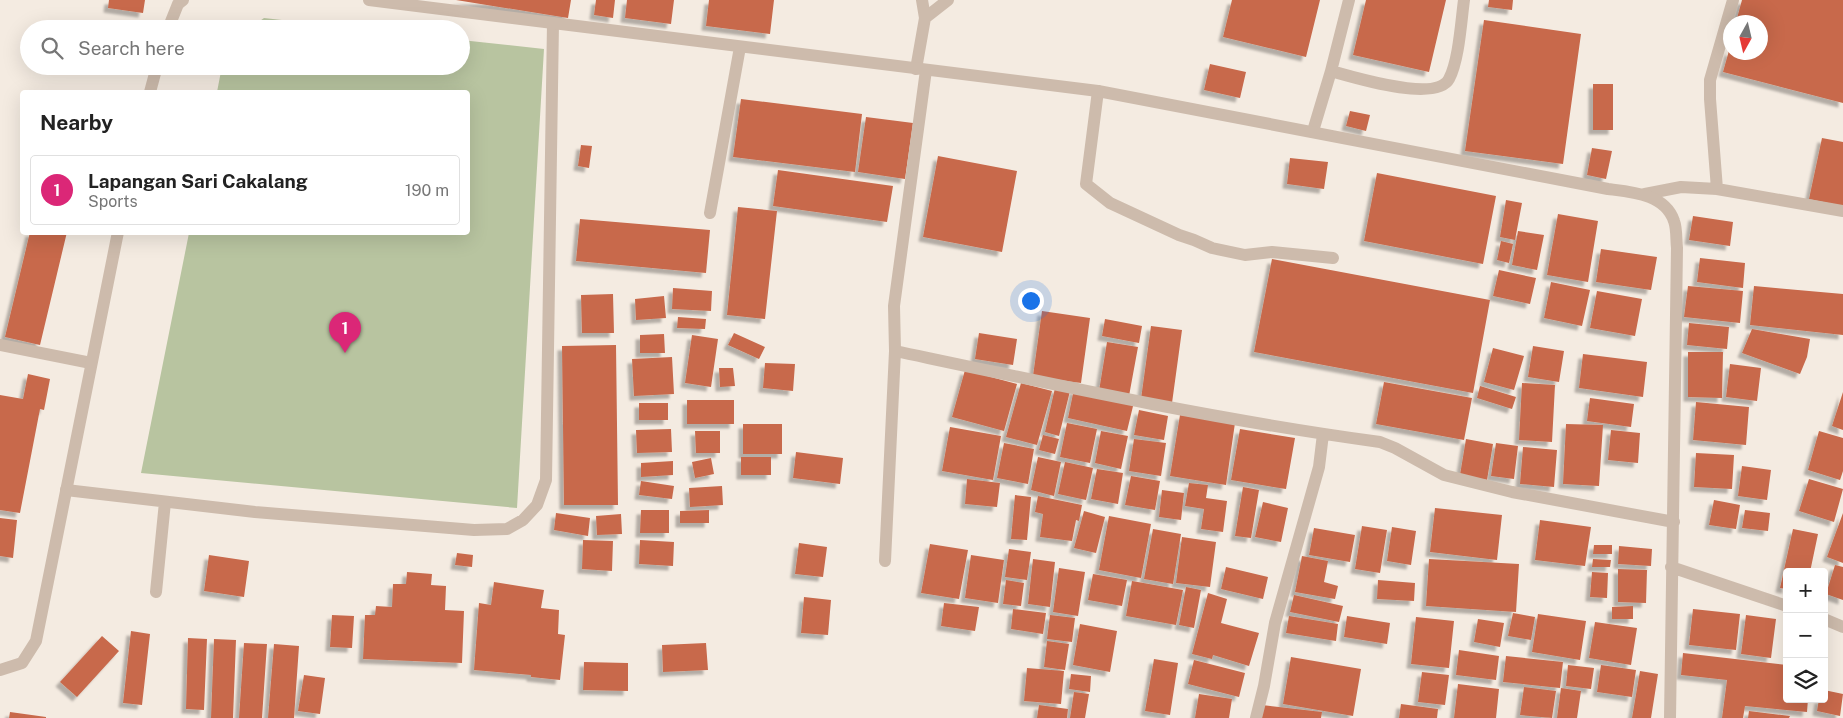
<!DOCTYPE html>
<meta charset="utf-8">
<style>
body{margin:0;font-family:"Public Sans",sans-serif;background:#f6f6f6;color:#222}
.controls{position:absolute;right:15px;bottom:15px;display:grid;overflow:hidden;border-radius:5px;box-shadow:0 5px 20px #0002}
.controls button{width:45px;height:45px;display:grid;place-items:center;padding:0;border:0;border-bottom:1px solid #e0e0e0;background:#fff;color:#222;font:25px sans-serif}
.compass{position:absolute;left:1723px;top:15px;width:45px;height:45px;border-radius:50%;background:#fff;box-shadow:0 5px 20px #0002;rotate:188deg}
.you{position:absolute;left:1030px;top:300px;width:18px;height:18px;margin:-12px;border:4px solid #fff;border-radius:50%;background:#1a73e8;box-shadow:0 0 0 8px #1a73e833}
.badge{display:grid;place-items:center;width:32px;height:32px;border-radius:50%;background:#db2777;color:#fff;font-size:16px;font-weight:700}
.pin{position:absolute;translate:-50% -41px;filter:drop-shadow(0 1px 2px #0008)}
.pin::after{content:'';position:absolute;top:26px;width:18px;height:15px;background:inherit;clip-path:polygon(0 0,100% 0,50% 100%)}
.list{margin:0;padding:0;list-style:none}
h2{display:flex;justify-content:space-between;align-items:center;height:65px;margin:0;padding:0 20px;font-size:21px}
h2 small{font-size:16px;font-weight:400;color:#767676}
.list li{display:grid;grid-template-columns:32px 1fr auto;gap:15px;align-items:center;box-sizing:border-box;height:70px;margin:0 10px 10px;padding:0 10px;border:1px solid #e0e0e0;border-radius:5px}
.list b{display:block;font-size:19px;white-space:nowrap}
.list p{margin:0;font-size:16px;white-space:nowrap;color:#767676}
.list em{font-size:16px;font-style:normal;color:#767676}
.icon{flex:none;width:28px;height:28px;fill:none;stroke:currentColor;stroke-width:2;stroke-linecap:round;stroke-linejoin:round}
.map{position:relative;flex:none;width:1843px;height:718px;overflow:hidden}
.search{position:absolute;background:#fff;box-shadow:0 5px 20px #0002;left:20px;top:20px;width:450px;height:55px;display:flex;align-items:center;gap:12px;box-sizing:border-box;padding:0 18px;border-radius:28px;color:#767676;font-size:19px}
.panel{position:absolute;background:#fff;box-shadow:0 5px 20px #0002;left:20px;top:90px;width:450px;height:145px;border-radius:5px}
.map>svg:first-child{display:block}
.green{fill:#b8c4a0}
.building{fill:#c8694b;filter:url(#shadow)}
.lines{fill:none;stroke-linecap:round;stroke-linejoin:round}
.service{stroke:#cdbbac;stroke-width:12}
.minor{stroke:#cdbbac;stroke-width:12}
</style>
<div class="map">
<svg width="1843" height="718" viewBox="0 0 1843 718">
<defs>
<filter id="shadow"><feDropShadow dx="-4.5" dy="4.5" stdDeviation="1" flood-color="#0004"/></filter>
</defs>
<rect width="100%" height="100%" fill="#f4ebe1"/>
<!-- green -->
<path class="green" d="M264,18L362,29H249Z
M461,40L544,49L517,508L141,473L189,233L468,232V92H217L222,66H461Z"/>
<!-- building -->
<path class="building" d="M109,0H145L143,13L108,8Z
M456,0H571L568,18Z
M596,0H615L613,18L594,15Z
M627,0H674L671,24L625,18Z
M709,0H774L770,34L706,26Z
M1232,0H1320L1306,57L1223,37Z
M1366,0H1446L1429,72L1353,55Z
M1489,0H1513L1512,10L1488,7Z
M1742,0H1843V103L1723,72L1730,47V52H1760V22H1736Z
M1484,20L1581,34L1563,164L1465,151Z
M1210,64L1246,72L1240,98L1204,90Z
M1593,84H1613V130H1593Z
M741,99L862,114L855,172L733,157Z
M1350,111L1370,115L1366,131L1346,126Z
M866,117L913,123L905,179L858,172Z
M1822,138L1843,142V206L1809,199Z
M581,145L592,146L589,168L578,166Z
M1592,148L1612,151L1606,179L1587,175Z
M938,156L1017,171L1002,252L923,237Z
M1290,158L1328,162L1324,189L1287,184Z
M778,170L893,186L887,222L773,206Z
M1377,173L1496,196L1483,264L1364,241Z
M1506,200L1522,203L1515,240L1500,237Z
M738,207L777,211L765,319L727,315Z
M1558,214L1598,221L1588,282L1547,275Z
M1693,216L1733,222L1730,246L1689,240Z
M580,219L710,230L706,273L576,261Z
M1518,231L1544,235L1537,270L1512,265Z
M30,232H67L40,345L5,337Z
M1501,241L1513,244L1509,263L1497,260Z
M1601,249L1657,257L1651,290L1596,282Z
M1700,258L1745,263L1743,288L1697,282Z
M1272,259L1490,300L1473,393L1254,352Z
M1499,270L1536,278L1530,304L1493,296Z
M1551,282L1590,290L1582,326L1544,318Z
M1688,286L1743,291L1740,323L1684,317Z
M1754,286L1843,294V335L1750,325Z
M673,288L712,291L711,311L672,309Z
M1597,291L1642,299L1635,336L1590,328Z
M613,294L614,333H582L581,295Z
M664,296L666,318L636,320L635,299Z
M1042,311L1090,318L1081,383L1033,376Z
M678,317L706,319L705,329L677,328Z
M1105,319L1142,326L1139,343L1102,336Z
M1689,323L1729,327L1727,349L1687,345Z
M1151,326L1182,330L1172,403L1141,399Z
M1752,329L1810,339L1807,357L1800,374L1742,353Z
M734,333L765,347L759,359L728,345Z
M979,333L1017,339L1013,365L975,359Z
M664,334L665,353H640V335Z
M692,335L718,339L711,387L685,383Z
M1107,342L1138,347L1129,396L1099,391Z
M616,345L618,505H564L562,346Z
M1533,346L1564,351L1559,382L1528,377Z
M1493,348L1524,356L1514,390L1484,382Z
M1688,352H1723L1722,398L1688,397Z
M1583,354L1647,362L1643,397L1579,388Z
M672,357L674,394L634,396L632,359Z
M765,363L795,364L793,391L763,388Z
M1730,364L1761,368L1757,401L1726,397Z
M719,368H733L735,386L720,387Z
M965,370L1017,384L1004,431L952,417Z
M28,374L50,379L44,410L40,409L20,513L0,510V395L23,399Z
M1384,382L1472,398L1464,440L1376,424Z
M1021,383L1052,391L1037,445L1006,437Z
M1522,383L1555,385L1552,442L1519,440Z
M1480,386L1516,397L1512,409L1477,398Z
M1055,388L1070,391L1059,436L1045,432Z
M1074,389L1134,402L1127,431L1068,418Z
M1843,392V430L1832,426Z
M1590,398L1634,404L1631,427L1587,421Z
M687,400H734V424H687Z
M1696,402L1749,407L1746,445L1693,440Z
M639,403H668V420H639Z
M1139,410L1168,416L1164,440L1134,435Z
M1180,415L1235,423L1226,485L1170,476Z
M1067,423L1097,429L1090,463L1060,457Z
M743,424H782V454H743Z
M1566,424L1603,425L1599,486L1563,484Z
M950,427L1001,436L993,480L942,471Z
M671,429L672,452L637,453L636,430Z
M1240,429L1295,438L1286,489L1231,480Z
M1611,430L1640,433L1638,463L1608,460Z
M695,431H720V453H696Z
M1101,431L1128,436L1121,469L1095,463Z
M1819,431L1843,438V471L1840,480L1808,470Z
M1043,435L1059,439L1055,454L1039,450Z
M1134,439L1166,443L1161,476L1129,471Z
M1466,439L1493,444L1487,480L1460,475Z
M1004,443L1034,449L1028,484L997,478Z
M1496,443L1518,446L1514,479L1491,476Z
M1523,447L1557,450L1554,487L1520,484Z
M796,452L843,458L840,484L793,478Z
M1696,453L1734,455L1732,489L1694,487Z
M741,457H771V475H741Z
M1038,457L1061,462L1054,496L1031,490Z
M711,458L714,474L695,478L692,462Z
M673,461V475L641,477V463Z
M1065,462L1093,468L1086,500L1058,494Z
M1742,466L1771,470L1767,500L1738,496Z
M1097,469L1123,473L1118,504L1091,499Z
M1131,476L1160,481L1155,510L1125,505Z
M967,479L1000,483L997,507L965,504Z
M1809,479L1843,489L1834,522L1799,511Z
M641,481L674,486L672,499L639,495Z
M1189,483L1208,485L1206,498L1227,501L1223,532L1201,529L1204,509L1185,506Z
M722,486L723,505L690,507L689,488Z
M1243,487L1259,490L1251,538L1235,536Z
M1162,490L1184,493L1181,520L1159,517Z
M1015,495L1031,497L1027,540L1011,539Z
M1038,496L1082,505L1079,521L1076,520L1072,541L1040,537L1043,514L1035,512Z
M1714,500L1740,505L1736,529L1709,525Z
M1263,502L1288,508L1281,542L1255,537Z
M1435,508L1502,515L1497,560L1430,552Z
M641,510H669V533H640Z
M709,510V523H680V511Z
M1745,510L1770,513L1768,531L1742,528Z
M1084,511L1105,517L1096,553L1074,548Z
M556,513L590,518L588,536L554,530Z
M1843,513V563L1827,557Z
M621,514L622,534L597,535L596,516Z
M1109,516L1151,524L1141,578L1099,570Z
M0,518L17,520L13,558L0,556Z
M1540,520L1591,527L1585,566L1535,560Z
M1362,526L1387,530L1380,573L1355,569Z
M1392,527L1416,531L1411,565L1387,561Z
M1314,528L1355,535L1350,562L1309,555Z
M1153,529L1181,534L1173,584L1144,579Z
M1793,529L1818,534L1810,572H1787V589L1780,588Z
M1182,537L1216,542L1210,587L1176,583Z
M583,540L613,541L612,571L582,569Z
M640,540L674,542L673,566L639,564Z
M799,543L827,547L823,577L795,574Z
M930,544L968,550L959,599L921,593Z
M1594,545H1612V554H1593Z
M1619,546L1652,549L1651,566L1618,564Z
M1009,549L1031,552L1027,580L1005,577Z
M457,553L473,555L472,567L455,565Z
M209,555L249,561L244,597L204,591Z
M971,555L1004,560L998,603L965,598Z
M1302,556L1328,561L1324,582L1338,586L1335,599L1295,592Z
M1033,559L1055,562L1050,607L1028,604Z
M1429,559L1519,564L1516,612L1426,606Z
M1593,559L1611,560L1610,567H1592Z
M1835,565L1843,567V600L1826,594Z
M1226,567L1268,577L1263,599L1221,589Z
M1059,568L1085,572L1078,616L1053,612Z
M1618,569L1647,570L1646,603L1618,602Z
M407,572L432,574L431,585L446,586L445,610L464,611L462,663L363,659L365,615H375L376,606L392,607L393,584H406Z
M1592,572L1608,573L1607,598L1590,597Z
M1093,574L1127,580L1122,606L1088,600Z
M1006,580L1024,583L1021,606L1003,604Z
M1378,580L1415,583L1414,601L1377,599Z
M1132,581L1183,590L1176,625L1126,616Z
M494,582L544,590L541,608L559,610L558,634L565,635L560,680L531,677V675L474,670L479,603L491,605Z
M1186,587L1201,590L1194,628L1179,625Z
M1208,593L1227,599L1221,623L1259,633L1249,666L1213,655L1212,659L1192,654Z
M1294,595L1343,606L1339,622L1290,612Z
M804,597L831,600L828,635L801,633Z
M944,603L979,607L975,631L941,626Z
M1633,606V619H1612V607Z
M1013,609L1046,613L1043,634L1011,629Z
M1693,609L1740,614L1736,650L1689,645Z
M1513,613L1535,617L1531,640L1508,636Z
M1538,614L1586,621L1580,660L1532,652Z
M332,615L354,616L352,648L330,647Z
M1050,615L1075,618L1072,642L1047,639Z
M1746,615L1776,619L1771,658L1741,654Z
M1289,616L1338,624L1336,641L1286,633Z
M1347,616L1390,623L1387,644L1344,637Z
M1416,617L1454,621L1449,668L1411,664Z
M1478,619L1504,623L1500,647L1474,642Z
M1595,622L1637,628L1631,665L1589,658Z
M1080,624L1117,631L1110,672L1073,665Z
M131,631L150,634L142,705L123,703Z
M102,636L119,651L77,697L60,682Z
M188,638L207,639L204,710L186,709Z
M214,639L236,640L233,718H211Z
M1047,641L1069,644L1065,670L1044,667Z
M244,643L267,644L262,718H239Z
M706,643L708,670L663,672L662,645Z
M274,644L299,646L294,718H268Z
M1459,650L1499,656L1496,680L1456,675Z
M1683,653L1787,665V699H1808L1807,712L1745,706L1743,718H1722L1727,680L1681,675Z
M1506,656L1563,662L1560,688L1503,682Z
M1291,657L1361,669L1353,716L1283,704Z
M1154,659L1178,663L1170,715L1145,711Z
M1194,660L1245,673L1239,697L1188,684Z
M584,662L628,663V691L583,690Z
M1568,665L1594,668L1591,689L1566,686Z
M1601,665L1636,670L1632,697L1597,692Z
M1027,668L1064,671L1061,704L1024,701Z
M1640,671L1658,674L1651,718H1632Z
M1422,672L1449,675L1445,705L1418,702Z
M1071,674L1091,676L1090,692L1069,689Z
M304,675L325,678L320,714L298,711Z
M1458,684L1499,689L1496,718H1454Z
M1524,687L1556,691L1552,718L1520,715Z
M1561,688L1581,691L1577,718H1557Z
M1824,690L1843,694L1840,716L1817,711L1819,699H1824Z
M1074,692L1089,694L1085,718H1070Z
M1199,694L1232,699L1229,718H1195Z
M1401,704L1438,709L1437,718H1399Z
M1039,705L1068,709L1067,718H1037Z
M1262,705L1322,712L1321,718H1260Z
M1749,711L1790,716L1789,718H1748Z
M10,712L46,717V718H9Z"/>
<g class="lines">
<!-- service -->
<path class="service" d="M925,18L948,0
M916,69L925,18L922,0
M1331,71C1353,77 1436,103 1449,79C1459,60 1461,22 1464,0
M1098,91L1086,184L1110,203L1179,235L1194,240L1212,248L1245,255L1272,252L1333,258
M1313,131L1331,71L1349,0
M1717,189L1710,99V80L1733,0
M1645,194L1681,187L1717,189L1843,211
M0,345L91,363
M66,490L255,512L474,530L507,529L523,520L537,505L546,480L553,23
M156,592L165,502"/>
<!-- minor -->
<path class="minor" d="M369,0L1098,91L1608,189C1632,192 1665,194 1674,221C1677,229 1676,240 1677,248L1670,718
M168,29L178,4L183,0
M150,92L157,66
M710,213L740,47
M895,351C1056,385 1217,420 1380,442L1395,448L1444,475L1512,492L1674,522
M885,561L895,351L894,306L926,70
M1671,567L1787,606
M1824,619L1843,627
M0,670L22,663L36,641L118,232
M1256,718L1264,686L1275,623L1319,467L1323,434"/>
</g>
</svg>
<div class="controls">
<button>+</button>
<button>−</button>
<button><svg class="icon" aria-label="layers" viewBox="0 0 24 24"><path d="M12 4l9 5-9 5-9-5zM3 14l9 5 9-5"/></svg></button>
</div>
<svg class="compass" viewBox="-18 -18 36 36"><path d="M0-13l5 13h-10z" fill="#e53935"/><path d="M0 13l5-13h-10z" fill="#767676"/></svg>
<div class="you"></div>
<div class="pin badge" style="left:345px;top:353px">1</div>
<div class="search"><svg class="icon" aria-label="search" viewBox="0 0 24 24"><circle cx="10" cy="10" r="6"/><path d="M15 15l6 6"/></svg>Search here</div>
<section class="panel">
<h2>Nearby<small></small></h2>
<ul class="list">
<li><span class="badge">1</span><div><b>Lapangan Sari Cakalang</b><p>Sports</p></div><em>190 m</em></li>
</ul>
</section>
</div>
